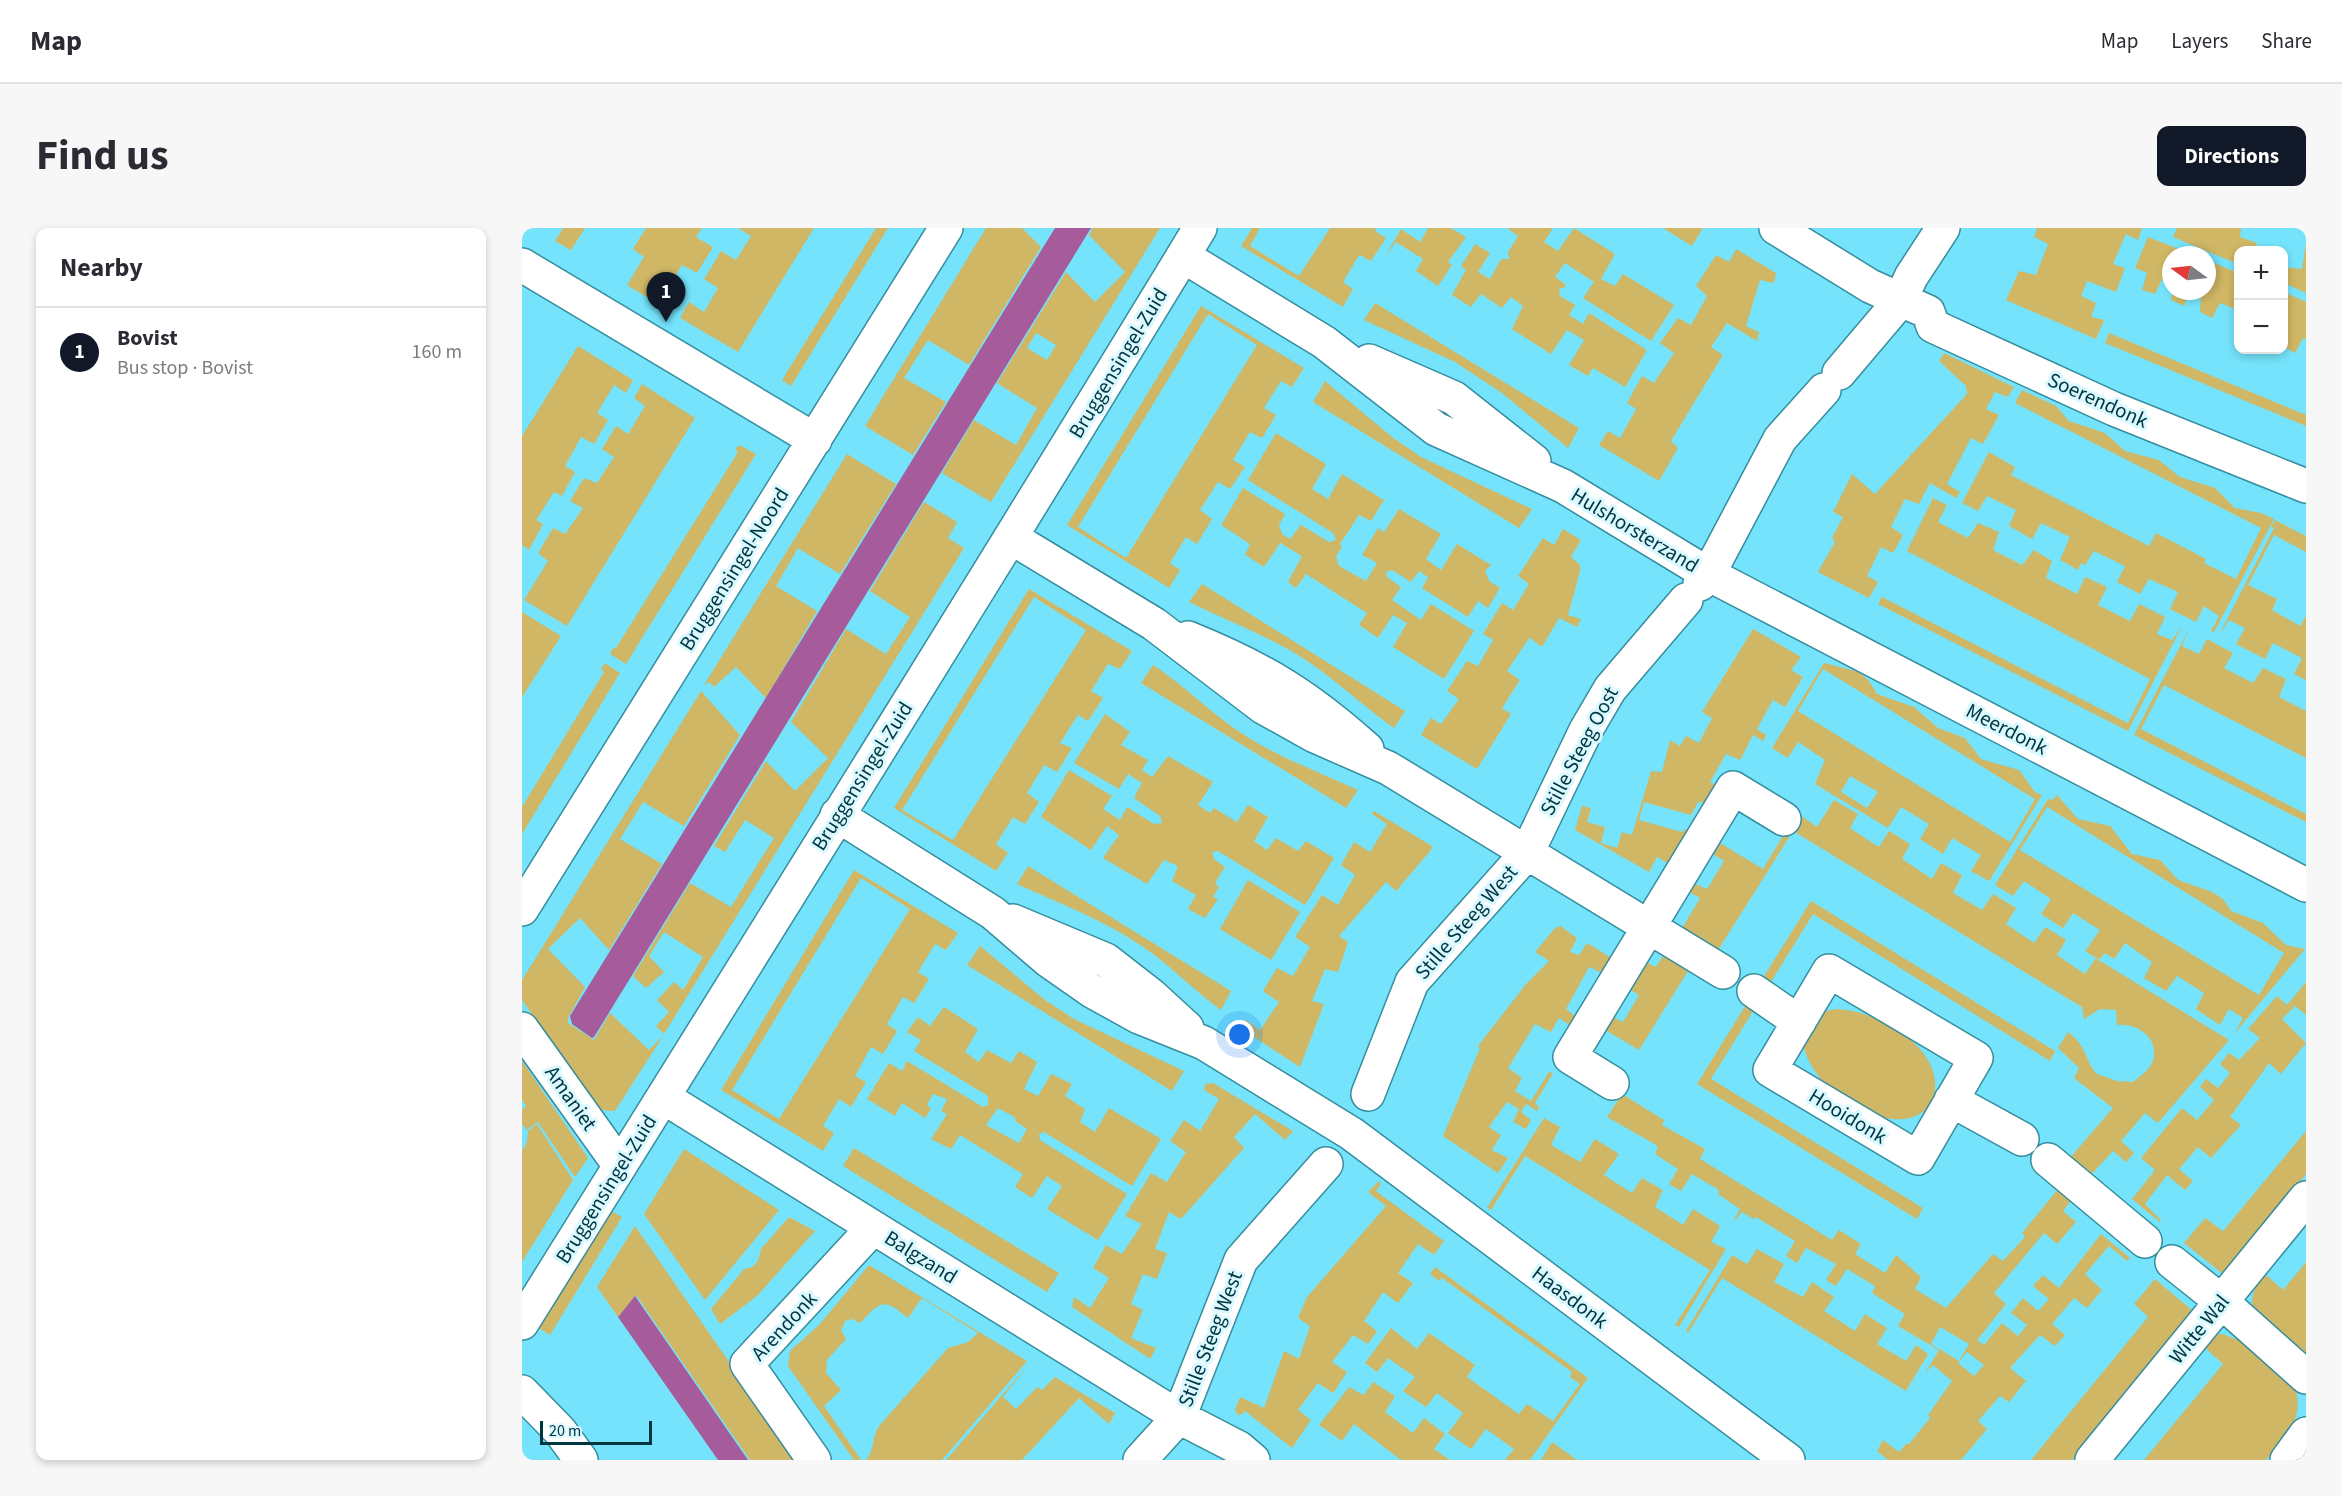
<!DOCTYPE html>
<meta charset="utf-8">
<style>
body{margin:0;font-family:"Source Sans 3",sans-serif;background:#f7f7f7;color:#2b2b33}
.controls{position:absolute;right:18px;top:18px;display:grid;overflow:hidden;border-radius:12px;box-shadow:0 3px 9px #0003}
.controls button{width:54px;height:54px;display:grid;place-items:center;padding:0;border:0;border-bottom:2px solid #e1e1e2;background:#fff;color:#2b2b33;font:30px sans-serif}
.compass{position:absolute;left:1640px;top:18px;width:54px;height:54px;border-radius:50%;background:#fff;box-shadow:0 3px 9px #0003;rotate:285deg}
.scale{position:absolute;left:18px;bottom:15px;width:112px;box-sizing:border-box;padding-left:6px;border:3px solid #00363f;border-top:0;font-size:16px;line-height:21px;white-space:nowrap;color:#00363f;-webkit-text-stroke:4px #daf8ff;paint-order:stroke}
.you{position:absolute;left:718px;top:807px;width:21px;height:21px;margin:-15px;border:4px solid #fff;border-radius:50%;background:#1a73e8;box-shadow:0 0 0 9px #1a73e833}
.badge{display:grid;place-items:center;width:39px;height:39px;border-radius:50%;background:#111827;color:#fff;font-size:20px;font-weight:700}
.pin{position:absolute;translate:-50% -50px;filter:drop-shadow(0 2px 3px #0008)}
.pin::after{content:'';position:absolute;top:32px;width:21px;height:18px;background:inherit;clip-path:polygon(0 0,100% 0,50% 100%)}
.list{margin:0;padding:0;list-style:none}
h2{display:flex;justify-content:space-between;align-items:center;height:78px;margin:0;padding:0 24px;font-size:26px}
h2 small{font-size:20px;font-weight:400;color:#7c7c81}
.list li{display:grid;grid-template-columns:39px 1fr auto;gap:18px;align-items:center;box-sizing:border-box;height:90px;padding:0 24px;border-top:2px solid #e1e1e2}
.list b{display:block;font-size:22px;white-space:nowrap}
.list p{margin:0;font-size:20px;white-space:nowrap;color:#7c7c81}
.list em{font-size:20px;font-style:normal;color:#7c7c81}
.map{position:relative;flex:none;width:1784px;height:1232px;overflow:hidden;border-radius:12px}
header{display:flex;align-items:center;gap:36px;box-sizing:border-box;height:84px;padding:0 30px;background:#fff;border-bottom:2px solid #e1e1e2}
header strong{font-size:28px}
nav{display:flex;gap:33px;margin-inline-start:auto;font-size:21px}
.intro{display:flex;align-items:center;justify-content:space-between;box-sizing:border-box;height:144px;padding:0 36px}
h1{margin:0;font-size:42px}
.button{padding:15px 27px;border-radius:12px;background:#111827;color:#fff;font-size:21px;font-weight:700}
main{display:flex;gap:36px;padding:0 36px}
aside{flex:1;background:#fff;border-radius:12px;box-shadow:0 3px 9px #0003}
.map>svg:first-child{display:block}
.green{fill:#d0b765;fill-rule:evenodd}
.water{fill:#a65c9a}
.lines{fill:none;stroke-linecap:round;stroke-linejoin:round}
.minor-casing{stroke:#368d9e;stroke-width:36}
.minor{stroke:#fff;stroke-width:33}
.labels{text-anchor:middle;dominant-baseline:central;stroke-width:6;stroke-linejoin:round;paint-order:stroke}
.street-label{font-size:21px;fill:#00363f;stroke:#daf8ff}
</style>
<header>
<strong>Map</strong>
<nav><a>Map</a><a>Layers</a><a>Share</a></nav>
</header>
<div class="intro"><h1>Find us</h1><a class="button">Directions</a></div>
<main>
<aside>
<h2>Nearby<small></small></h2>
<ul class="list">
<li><span class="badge">1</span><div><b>Bovist</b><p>Bus stop · Bovist</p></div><em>160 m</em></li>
</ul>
</aside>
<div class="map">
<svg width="1784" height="1232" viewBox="0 0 1784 1232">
<rect width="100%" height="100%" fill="#74e3fb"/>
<!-- green -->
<path class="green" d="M41,0H63L49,22L33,13Z
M124,0H180L174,9L191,19L175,45L160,37L146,60L160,70L157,74L145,67L139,78L105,57L122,29L111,21Z
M216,0H292L216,124L158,90L167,74L182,84L196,60L182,51L199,23L214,32L229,8Z
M354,0H366L269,158L260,152Z
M464,0H500L519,19L447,137L406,112L382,150L424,174L391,227L343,198Z
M571,0H638L469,274L420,245L452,192L494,217L515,180L475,155L544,44L573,74L603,44L567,7ZM514,105L534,117L525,132L505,120Z
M730,0H738L728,18L777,48L808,0H854L853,3L864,10L849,33L837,27L821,54L831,61L821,79L719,18Z
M906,0H929L944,9L926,34L930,37L916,58L894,43L901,31L874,14L864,27L879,1L898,14Z
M985,0H1031L1022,14L1036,23L1052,0L1093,26L1079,51L1093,58L1101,46L1152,77L1129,113L1061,70L1072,54L1043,35L1033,49L1043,56V59L1037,61L1038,68L1053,77L1047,87L1061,96L1067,85L1125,122L1103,159L1071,140L1066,148L1047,137L1062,112L1045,102L1029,126L990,101L1001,78L989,69L980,80L959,66L949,79L930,67L944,42L939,38L953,16L968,25L956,44L968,51L979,31H987L986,24L996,8Z
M1141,0H1181L1170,18Z
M1515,0H1620L1616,12L1604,6L1591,36L1603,40L1594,64L1565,53L1559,68L1574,75L1569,89L1582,92L1574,111L1484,72L1497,43L1514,47L1526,16L1512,9Z
M1655,0H1719L1718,9L1735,15L1733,22H1716V36L1651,9Z
M1626,9L1672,27H1649V54L1640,51L1633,66L1620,62L1625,45L1613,40Z
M1784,15V65L1762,55V39L1780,41Z
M1214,21L1254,45L1252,55L1238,52L1224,98L1237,104L1235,113L1205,95L1189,119L1201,127L1149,213L1156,220L1137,253L1077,217L1086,203L1098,210L1114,181L1105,175L1120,148L1132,155L1152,125L1138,115L1156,90L1169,97L1185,68L1174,58L1194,27L1207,34Z
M1685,32L1716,45V82L1698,75L1690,90L1678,84L1679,67L1670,63H1685Z
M1650,63H1668L1662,78L1649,72Z
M1762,64L1784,74V111L1781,110L1773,125L1762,119Z
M853,75L1057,200L1046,220L980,165L933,134L842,92Z
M679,78L782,140L770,159L759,153L742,180L754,187L740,210L728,204L711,232L723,239L708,261L696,254L678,282L690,291L675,316L664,309L648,335L658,342L647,360L545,297ZM686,86L735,117L604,330L556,299Z
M1587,105L1784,187V198L1583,115Z
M56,118L111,152L104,165L92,157L75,185L86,192L72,216L59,209L43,238L53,244L40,268L32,264L14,292L21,296L7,322L0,317V208Z
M1422,125L1492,159L1486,169L1473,164L1464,181L1477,187L1461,216L1449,210L1425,256L1438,264L1434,270L1408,255L1397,276L1383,271L1369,299L1381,307L1371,325L1359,319L1345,348L1356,354L1347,370L1296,344L1313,314L1310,310L1321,289L1311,284L1330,246L1353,266L1445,166L1444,158L1417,133Z
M803,153L870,209L899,229L1010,281L997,300L791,174Z
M120,156L173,190L45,398L2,372L26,333L16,325L31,300L43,306L61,280L48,273L62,250L75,255L92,229L80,221L94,198L106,206L123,178L112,170Z
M1500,162L1534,178L1547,193L1583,205L1603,223L1637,232L1658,249L1693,260L1713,280L1739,285L1752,291L1692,404L1689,403L1697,388L1682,378L1674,394L1648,381L1656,364L1627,351L1618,366L1595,354L1603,338L1572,323L1563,337L1559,335L1556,342L1538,332L1548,309L1519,295L1510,311L1487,298L1494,282L1465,268L1456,283L1440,275L1467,224L1493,239L1489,247L1627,318L1634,305L1684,331L1682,335L1714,351L1739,300L1493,175Z
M754,205L804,236L790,261L806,271L820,246L862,272L849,293L837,287L818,316L820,319L814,328L817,338L844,353L855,335L840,327L856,300L862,304L877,281L919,306L904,331L919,342L935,316L969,337L963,343L967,353L978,360L966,380L956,373L946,389L900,360L906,349L897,343L889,354L870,342L864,344L865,349L879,359L870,372L899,392L909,376L952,403L922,451L871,419L885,395L871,387L856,410L837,397L845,385L784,346L774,360L766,354L780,328L758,315L742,339L723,327L728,316L699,297L721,260L763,286L757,297L760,306L768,311L779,297L807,314L814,312L811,305L726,252Z
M217,217L234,226L104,436L88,426L91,420H94L216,224L213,222Z
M325,226L374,256L318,346L276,320L254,358L295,383L244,470L214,439L192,459L187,454L182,457Z
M1411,270L1425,277L1416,294L1446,310L1456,295L1477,304L1471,322L1500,337L1512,322L1530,333L1524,350L1555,366L1563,349L1585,359L1576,377L1608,393L1617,376L1643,389L1635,406L1650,412L1660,398L1606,503L1356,376L1360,369L1606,495L1628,451L1385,323Z
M402,274L435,294L426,310L442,320L142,806L134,798L147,784L135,772L152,754L161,762L181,729L142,704L127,728L142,744L124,760L111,748L168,655L209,679L252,610L223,592L203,624L192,618L244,533L273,563L306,530L269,494L324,401L364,426L388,389L348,363Z
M1753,292L1784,308V324L1752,307L1726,357L1755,371L1750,382L1778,398L1784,388V452L1772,446L1780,430L1751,415L1743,431L1714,416L1723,400L1707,392L1697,407L1752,300L1749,299Z
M1041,301L1059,312L1049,329L1058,337V343L1046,387L1059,391L1055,399L1037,390L1020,419L1008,410L1005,413L985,443L998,452L980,480L989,486L955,541L899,507L909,490L919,496L937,471L925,463L945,433L956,438L971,412L961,406L980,375L991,382L1007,356L996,348L1021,310L1032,317Z
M680,356L883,483L872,500C839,477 810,448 776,427C741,406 703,392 667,374Z
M507,361L610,423L598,441L586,436L569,463L581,470L566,493L556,487L538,515L550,520L535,544L522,537L505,565L517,574L503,596L491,589L474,616L486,625L474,643L372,580ZM512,369L564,402L431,612L380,582Z
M0,384L39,408L0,469Z
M1231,401L1279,429L1269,442L1281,449L1263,479L1251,472L1235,501L1244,507L1241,513L1231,507L1218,532L1204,526L1188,554L1200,560L1188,580L1177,573L1169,587L1122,574L1117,592L1160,604L1163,601L1171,606L1152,639L1135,629L1127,644L1053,602L1060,578L1069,580L1065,594L1083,599L1079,615L1095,620L1100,604L1110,607L1129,543L1140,544L1148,512L1158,518L1164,508L1177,515L1190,490L1180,484Z
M1667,401L1660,418L1677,426L1685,411L1711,425L1702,440L1731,455L1741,440L1764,451L1757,469L1784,483V530L1642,457L1619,501L1784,586V594L1612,507Z
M83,435L98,445L0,606V579L82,444L79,441Z
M1302,435L1337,444L1347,453L1355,466L1392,479L1416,500L1443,510L1459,531L1497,542L1513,564L1520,567L1467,653L1449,643L1459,627L1430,610L1421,626L1398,611L1407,596L1379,579L1366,600L1293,556L1303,532L1276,514L1266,530L1250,520ZM1301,441L1513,571L1488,614L1276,483ZM1328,548L1356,564L1345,580L1319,564Z
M631,437C665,459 692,489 727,510C761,531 799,545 836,562L824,580L619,455Z
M179,463L218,507L162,598L121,574L98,611L140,636L87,722L58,690L26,721L63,759L46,790V795L72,812L88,785L127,822L141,808L93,883L80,882L73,877L0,772V752Z
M583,486L608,504L599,517L626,532L620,542L630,549L646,528L691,554L676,577L688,585L692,580L715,594L726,577L746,589L732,613L745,622L754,610L776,623L784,613L812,630L783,677L696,623L690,624L692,631L703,639L693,655L697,659L691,669L696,671L683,690L666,681L674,667L650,653L656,638L642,632L625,656L581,630L597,607L585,598L569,622L519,589L547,542L590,568L581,581L598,592L605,579L632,596L640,595L638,588L612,570L620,555L606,546L597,561L552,535Z
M1535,567L1556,591L1588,598L1610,626L1638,632L1656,652L1690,664L1701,671L1709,683L1741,695L1764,717L1783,721L1712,806L1721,790L1707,781L1698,797L1674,781L1682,765L1655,748L1644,763L1622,750L1630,734L1603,715L1592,731L1583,725L1577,732L1563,723L1578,702L1551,685L1541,700L1519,686L1529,671L1502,653L1491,668L1473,657L1526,571L1530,572ZM1525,579L1762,725L1737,767L1498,622Z
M1312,572L1336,586L1328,600L1357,619L1367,603L1388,616L1380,631L1410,651L1419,635L1440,647L1431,665L1460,682L1471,666L1494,680L1484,696L1512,715L1523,699L1544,712L1535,727L1563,746L1573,731L1580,734L1707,812L1636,895L1623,885L1599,913L1612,925L1604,934L1591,923L1568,948L1547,931L1591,880L1552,850L1557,840L1536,820L1546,804C1567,820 1563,834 1575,846L1595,853L1611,854C1619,848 1630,840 1632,829C1635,808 1614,795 1595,797L1594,782L1578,781L1562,791L1560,779L1271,603L1196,722L1159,702L1178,670L1162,661L1167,653L1185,661L1202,633L1186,623L1193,612L1241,641L1275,585L1295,599Z
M852,583L910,618L909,622L874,663L864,654L817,708L826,714L816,744L803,741L790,773L802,776L778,839L724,804L721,796L724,792L738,802L757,774L741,763L755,740L771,748L788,719L773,709L800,667L816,677L833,647L819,637L832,614L848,624L865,596L850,586Z
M506,638L709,763L699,782C675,765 655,744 631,726C590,695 541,677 495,656Z
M332,642L436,705L424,722L413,716L396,744L407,751L392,775L381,769L365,796L375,803L361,826L349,819L333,848L344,854L329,879L317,871L301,898L312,905L301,923L199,862ZM339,650L388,681L257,891L210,862Z
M726,652L778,684L749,732L698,701Z
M1289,673L1533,823L1528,833L1291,686L1247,757L1239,753Z
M1038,698L1055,710L1048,724L1057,727L1065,715L1093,732L1084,747L1067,739L1044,781L1057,791L1052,800L1037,790L1029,804L1013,796L986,840L1000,850L993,863L1009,873L1027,844L1031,845L1013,875L1017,879L1015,883L1004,876L999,884L1009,892L1004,901L991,894L997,881L985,874L967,899L979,907L970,922L986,930L976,945L921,908L958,820L956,818L1004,756L1027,733L1013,724L1033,700Z
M458,718L523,772L552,791L662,843L650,863L445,737Z
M1143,725L1193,755L1191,758L1166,743L1117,822L1078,799L1085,786L1101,794L1117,767L1102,758L1119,731L1134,739Z
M1784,754V787L1773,778L1760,791L1784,815L1759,846L1747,835L1708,889L1719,897L1689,930L1676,919L1657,941L1671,953L1663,962L1645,947L1623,976L1639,992L1638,994L1610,971L1633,942L1619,930L1660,880L1675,892L1692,872L1678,859L1684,851L1696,860L1708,845L1698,836L1707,825L1717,832L1738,810L1726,801L1755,768L1765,777Z
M1225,775L1233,780L1189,851L1401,980L1395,991L1175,856Z
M422,779L456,801L443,824L457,834L465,822L489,835L497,823L515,834L502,861L516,868L529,846L550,856L543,868L563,881L558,894L573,904L587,880L639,911L610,958L522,904L517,906L518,912L605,966L576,1012L525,981L540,958L525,948L510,970L493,959L501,946L438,907L429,921L409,911L425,886L419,883L425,871L411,866L405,877L409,881L403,890L380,875L373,888L345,871L367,835L380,843L385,833L461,879L466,877V868L392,823L399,812L385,804L396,789L408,798ZM476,880L494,890L492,892L505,901L497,915L464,897Z
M1314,781C1358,782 1434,827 1408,878C1402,883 1396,888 1388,890C1348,900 1282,853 1281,811L1299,784Z
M0,833L66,930L53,949L16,894L5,902L0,896V882L4,878L0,872Z
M691,855L771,903L763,912L733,886L712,909L722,920L659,991L647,984L633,1021L645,1025L635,1051L621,1046L609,1076L621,1082L609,1110L634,1120L628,1131L550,1079L552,1069L568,1080L587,1050L571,1040L584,1017L600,1026L620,996L603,988L629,945L645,954L664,924L648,913L662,892L678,903L697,871L682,862L683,856Z
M1100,866L1142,892L1140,897L1183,921L1178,931L1310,1012L1317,1002L1339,1016L1333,1026L1363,1045L1374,1027L1399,1049L1393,1061L1424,1080L1471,1026L1481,1033L1503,1009L1500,1005L1537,960L1550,971L1541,983L1554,994L1535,1016L1522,1005L1472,1065L1484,1076L1455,1112L1462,1117L1480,1095L1496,1108L1505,1097L1489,1085L1501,1070L1516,1083L1527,1071L1511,1058L1521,1047L1537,1060L1579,1006L1608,1030L1605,1033L1587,1018L1563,1046L1580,1062L1565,1080L1552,1070L1530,1096L1543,1107L1533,1118L1518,1107L1488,1140L1504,1153L1487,1174L1478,1168L1456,1193L1465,1201L1439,1232H1366L1355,1223L1361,1212L1377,1224L1384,1216H1387L1408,1190L1406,1187L1430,1153L1411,1137L1403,1145L1417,1122L1376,1098L1383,1086L1350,1065L1353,1058L1325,1041L1314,1058L1304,1052L1314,1036L1284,1020L1275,1035L1264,1028L1273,1013L1234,989L1232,991L1220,984L1210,995L1218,981L1196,966L1197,962L1170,946L1159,963L1147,956L1156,941L1133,926L1136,918L1085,889ZM1418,1099L1447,1116L1437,1133L1409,1116ZM1445,1124L1462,1137L1452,1148L1436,1135Z
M1022,890L1038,899L1029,917L1058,934L1073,911L1097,926L1082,947L1110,965L1120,950L1141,962L1133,979L1161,997L1171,981L1198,998L1189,1014L1204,1021L1157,1099L1153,1097L1188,1042L1003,928L969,982L965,980Z
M15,896L51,952L0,1034V923L5,914L6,903Z
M1784,903V946L1701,1046L1662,1015L1683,990L1701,1003Z
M332,920L537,1045L525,1064L321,938Z
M162,921L257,982L183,1072L122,986Z
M857,953L859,956L854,963L922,1013L912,1027L896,1016L876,1045L891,1055L876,1075L861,1064L842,1093L855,1103L846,1116L831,1107L810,1134L825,1144L811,1165L796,1155L776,1182L789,1192L770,1220L723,1183L717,1188L713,1182L718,1169L742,1180L762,1123L777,1131L788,1098L776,1090L785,1069L864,978L846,964Z
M89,983L100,989L28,1107L17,1100Z
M267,989L293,1003L235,1068L198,1096L189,1081L222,1041L230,1039L236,1033L239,1021Z
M113,998L275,1232H228L114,1067L96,1089L75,1059Z
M1235,1021L1262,1036L1252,1054L1281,1069L1290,1054L1312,1069L1302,1083L1333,1103L1343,1086L1365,1100L1355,1116L1384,1133L1394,1117L1406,1126L1384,1163L1200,1050L1166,1105L1164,1103L1210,1027L1225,1036Z
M1784,1034V1126C1774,1123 1765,1114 1757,1107C1731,1087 1719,1075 1743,1046L1761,1062Z
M347,1037L505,1133L420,1232H344C353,1221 350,1208 357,1198L426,1120L446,1114L456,1105L400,1070L386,1090C361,1069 359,1073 338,1095L330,1091L323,1093L319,1103L324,1111L305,1132L304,1145L319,1162L302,1178L339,1232H332L266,1138L268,1123L297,1097Z
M913,1039L1066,1150L1008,1232H983L992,1221L964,1201L949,1221L926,1205L941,1185L915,1165L904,1179L881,1163L893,1149L866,1130L855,1144L843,1135L869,1100L895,1121L907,1105L953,1137L945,1149L997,1186L1005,1176L1031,1193L1058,1156L1048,1149L1050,1144L920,1050L917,1053L908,1046Z
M1633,1051L1672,1084L1550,1232H1509L1626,1089L1612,1076Z
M1701,1106L1726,1116L1774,1162C1781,1195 1763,1208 1744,1232H1622L1701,1136L1682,1119L1690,1107Z
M508,1135L481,1169L494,1181L515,1159L520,1162L533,1149L593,1185L587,1196L557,1170L500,1232H424Z
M851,1154L873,1168L863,1184L891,1205L902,1190L923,1206L912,1221L928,1232H879L832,1196L820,1213L797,1197L827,1159L842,1167Z
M1030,1214L1055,1232H1019Z"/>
<!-- water -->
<path class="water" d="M533,0H569L72,809L70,810L50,796L48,788Z
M113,1068L226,1232H196L96,1089Z"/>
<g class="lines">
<!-- minor casing -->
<g class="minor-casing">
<path id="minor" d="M1254,0L1348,58L1406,84L1411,98L1592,181L1784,258
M661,28L802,114L914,201L1041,258L1186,346L1784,657
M0,37L293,212
M847,133L932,170L1012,233
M1317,145L1378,73L1389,49L1421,0
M490,310L632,396L741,479L793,508L866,540L1201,744
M1178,356L1194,332L1258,211L1302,162
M666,410C740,440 785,467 845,521
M315,587L471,685L527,733L570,763L617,789L682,815L830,906L1266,1232
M0,681L424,0
M491,693L584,732L629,767L665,800
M1307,743L1454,830L1396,930L1248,842Z
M1232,763L1277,794
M0,801L98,938
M1090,855L1048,829L1211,560L1262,591
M846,866L890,754L1005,625L1064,502L1088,461L1164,372
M141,869L657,1189L717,1220L731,1232
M1429,872L1500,911
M1526,932L1623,1013
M1650,1034L1699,1073L1784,1149
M0,1095C227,731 455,367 678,0
M0,1164L38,1203L59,1232
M292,1232L225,1136L351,1000
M618,1232L657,1189L719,1032L804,936
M1570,1232L1784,970
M1765,1232L1784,1206"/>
</g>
<!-- minor -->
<use href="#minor" class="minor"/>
</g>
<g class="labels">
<!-- street labels -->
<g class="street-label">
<text transform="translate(596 135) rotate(-59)">Bruggensingel-Zuid</text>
<text transform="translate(1576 172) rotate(24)">Soerendonk</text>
<text transform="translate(1113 302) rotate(31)">Hulshorsterzand</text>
<text transform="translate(212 341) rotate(-58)">Bruggensingel-Noord</text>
<text transform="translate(1485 501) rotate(27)">Meerdonk</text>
<text transform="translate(1057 523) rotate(-62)">Stille Steeg Oost</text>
<text transform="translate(340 548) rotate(-58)">Bruggensingel-Zuid</text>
<text transform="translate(944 694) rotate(-49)">Stille Steeg West</text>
<text transform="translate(49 870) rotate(55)">Amaniet</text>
<text transform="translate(1326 888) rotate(31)">Hooidonk</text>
<text transform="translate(84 961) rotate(-58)">Bruggensingel-Zuid</text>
<text transform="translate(399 1029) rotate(32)">Balgzand</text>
<text transform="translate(1048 1069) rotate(37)">Haasdonk</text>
<text transform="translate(262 1098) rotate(-47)">Arendonk</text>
<text transform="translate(1677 1101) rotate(-51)">Witte Wal</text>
<text transform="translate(688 1111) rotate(-69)">Stille Steeg West</text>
</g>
</g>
</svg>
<div class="controls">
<button>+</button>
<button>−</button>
</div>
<svg class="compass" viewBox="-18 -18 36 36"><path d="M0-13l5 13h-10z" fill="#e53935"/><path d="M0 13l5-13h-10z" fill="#7c7c81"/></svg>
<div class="scale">20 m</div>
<div class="you"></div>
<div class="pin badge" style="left:144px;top:94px">1</div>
</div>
</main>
